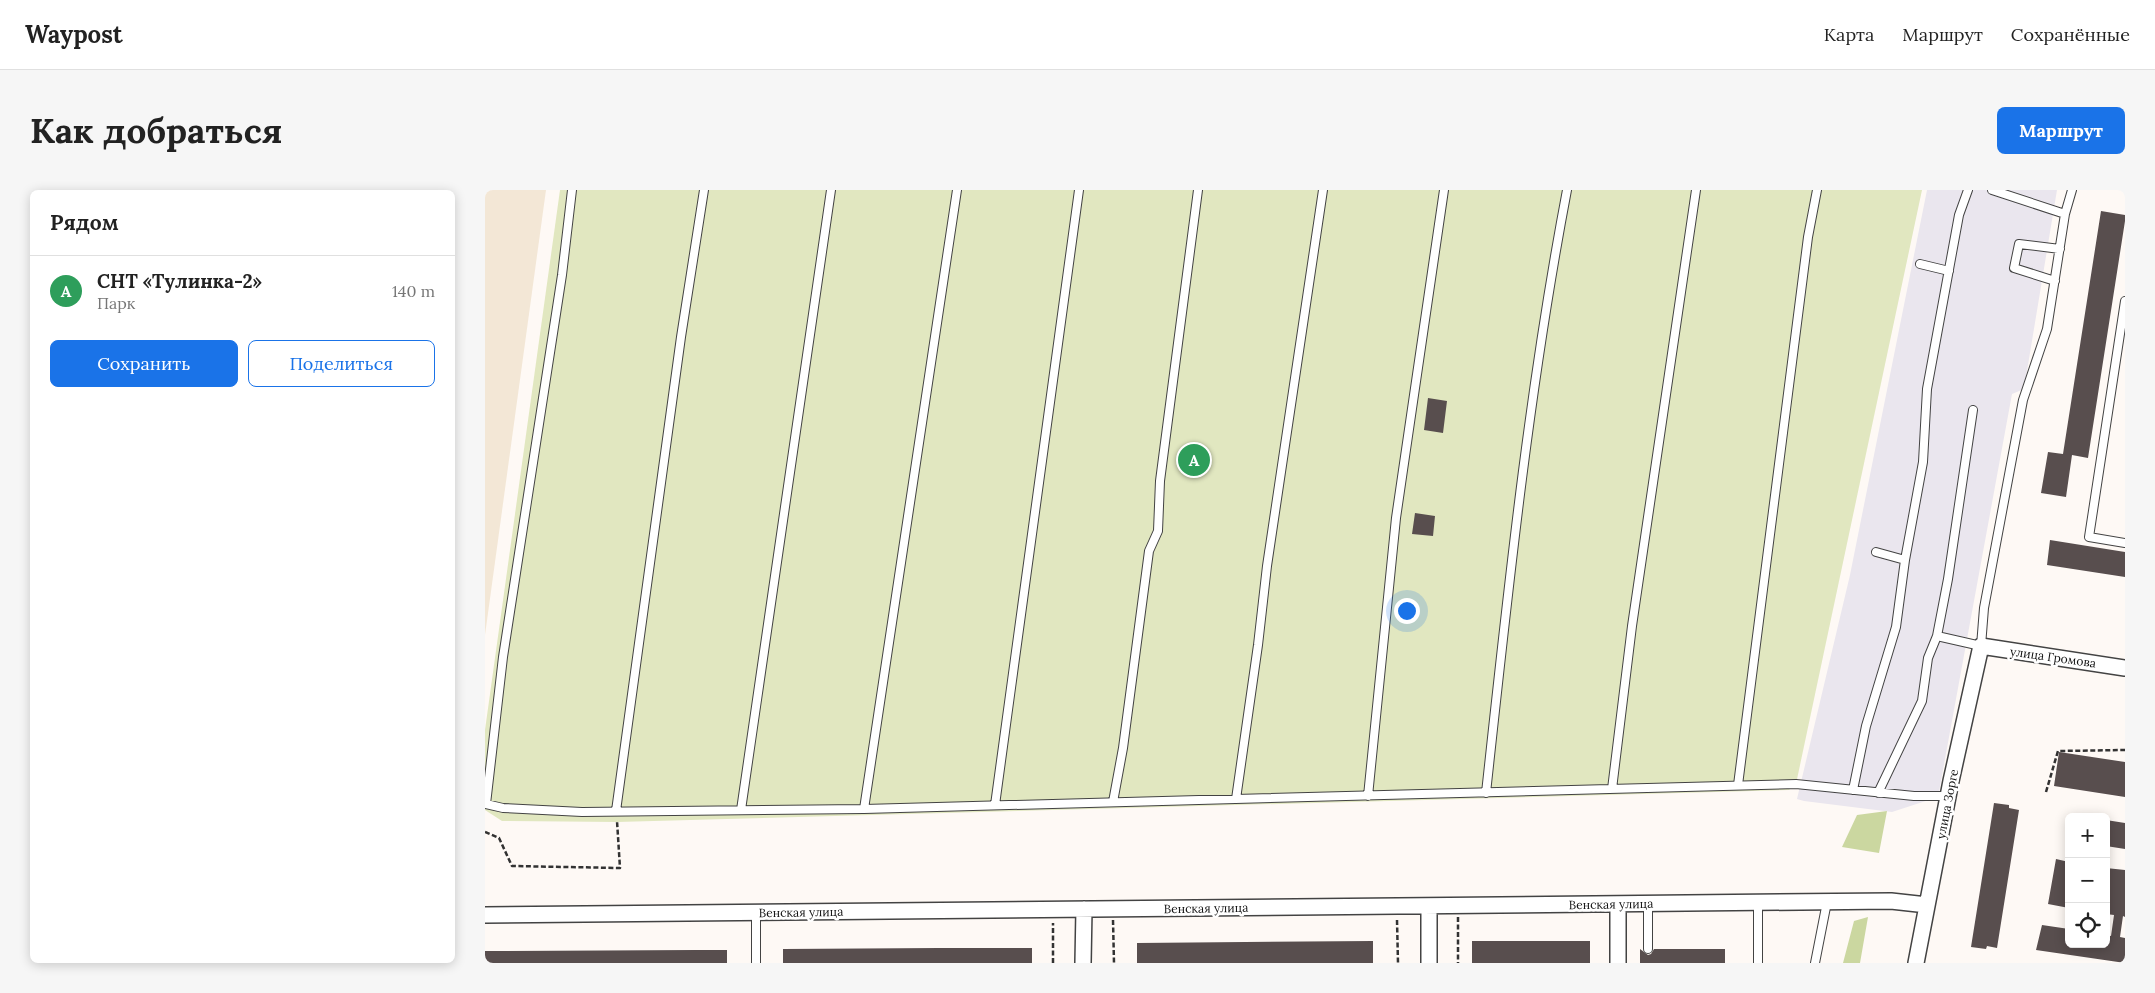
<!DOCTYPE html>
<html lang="ru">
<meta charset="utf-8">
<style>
body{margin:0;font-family:Lora,serif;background:#f6f6f6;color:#222}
.controls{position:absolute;right:15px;bottom:15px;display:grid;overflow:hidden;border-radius:8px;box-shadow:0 2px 12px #0003}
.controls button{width:45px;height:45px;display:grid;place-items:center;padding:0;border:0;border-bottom:1px solid #e0e0e0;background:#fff;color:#222;font:25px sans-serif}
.you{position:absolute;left:921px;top:420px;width:18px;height:18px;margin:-12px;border:4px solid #fff;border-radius:50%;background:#1a73e8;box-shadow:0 0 0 8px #1a73e833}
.badge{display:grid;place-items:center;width:32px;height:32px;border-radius:50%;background:#1a73e8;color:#fff;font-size:16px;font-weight:700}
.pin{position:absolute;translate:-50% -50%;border:2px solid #fff;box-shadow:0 1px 5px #0006}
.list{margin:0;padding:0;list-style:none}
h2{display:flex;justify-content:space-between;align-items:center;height:65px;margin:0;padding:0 20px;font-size:21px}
h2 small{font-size:16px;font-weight:400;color:#767676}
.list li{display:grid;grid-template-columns:32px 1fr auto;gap:15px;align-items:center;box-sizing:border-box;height:70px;padding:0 20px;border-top:1px solid #e0e0e0}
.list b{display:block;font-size:19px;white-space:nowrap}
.list p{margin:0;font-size:16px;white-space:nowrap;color:#767676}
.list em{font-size:16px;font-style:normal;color:#767676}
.actions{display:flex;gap:10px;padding:15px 20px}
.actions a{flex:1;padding:11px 0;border:1px solid #1a73e8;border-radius:8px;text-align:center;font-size:18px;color:#1a73e8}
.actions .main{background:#1a73e8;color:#fff}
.icon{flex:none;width:28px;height:28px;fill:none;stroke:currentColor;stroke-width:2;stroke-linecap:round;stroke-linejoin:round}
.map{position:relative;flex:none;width:1640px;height:773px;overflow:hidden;border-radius:8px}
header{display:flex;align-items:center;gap:30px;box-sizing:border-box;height:70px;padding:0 25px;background:#fff;border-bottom:1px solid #e0e0e0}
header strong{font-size:24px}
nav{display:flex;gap:28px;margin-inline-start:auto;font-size:18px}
.intro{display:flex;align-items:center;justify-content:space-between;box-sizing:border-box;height:120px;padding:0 30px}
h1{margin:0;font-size:35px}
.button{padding:12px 22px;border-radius:8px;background:#1a73e8;color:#fff;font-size:18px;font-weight:700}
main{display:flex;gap:30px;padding:0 30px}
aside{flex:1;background:#fff;border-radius:8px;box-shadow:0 2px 12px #0003}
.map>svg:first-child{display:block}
.industrial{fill:#eae6ee}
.farmland{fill:#f3e7d6}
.green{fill:#e1e7c0}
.forest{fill:#cbd7a0}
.building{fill:#584e4e}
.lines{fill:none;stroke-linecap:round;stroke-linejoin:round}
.lane-casing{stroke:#434343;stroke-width:10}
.street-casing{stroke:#434343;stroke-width:18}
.path{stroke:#323232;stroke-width:2.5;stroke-dasharray:5 2.5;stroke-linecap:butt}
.lane{stroke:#fff;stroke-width:8}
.street{stroke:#fff;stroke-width:15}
.labels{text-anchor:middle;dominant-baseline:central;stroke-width:5;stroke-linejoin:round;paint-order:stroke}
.street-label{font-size:12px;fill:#101010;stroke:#fff}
</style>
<header>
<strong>Waypost</strong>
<nav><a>Карта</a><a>Маршрут</a><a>Сохранённые</a></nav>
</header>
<div class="intro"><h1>Как добраться</h1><a class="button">Маршрут</a></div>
<main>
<aside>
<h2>Рядом<small></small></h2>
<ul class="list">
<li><span class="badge" style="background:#2e9e5b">A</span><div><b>СНТ «Тулинка-2»</b><p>Парк</p></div><em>140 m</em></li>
</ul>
<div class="actions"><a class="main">Сохранить</a><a>Поделиться</a></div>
</aside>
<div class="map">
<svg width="1640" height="773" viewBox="0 0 1640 773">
<rect width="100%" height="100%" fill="#fef9f5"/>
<!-- industrial -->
<path class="industrial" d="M1442,0H1572L1539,199L1527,204L1453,607L1407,622L1319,611L1312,609L1365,385Z"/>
<!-- farmland -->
<path class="farmland" d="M0,0H61L0,445Z"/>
<!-- green -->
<path class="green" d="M75,0H1437L1311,594L1304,600L132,632L17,631L0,620V540Z"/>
<!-- forest -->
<path class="forest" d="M1402,621L1394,663L1357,657L1372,625Z
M1383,727L1375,773H1358L1369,731Z"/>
<!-- building -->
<path class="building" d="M1616,21L1640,25V31L1603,268L1587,265L1581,307L1556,303L1563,262L1578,264Z
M943,208L962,211L958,243L939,240Z
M930,323L950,326L948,346L927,344Z
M1565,350L1640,362V387L1562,375Z
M1574,562L1640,572V607L1569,596Z
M1509,613L1524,615V618L1534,620L1512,758L1502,756L1501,759L1486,757Z
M1621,630L1640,633V659L1621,656Z
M1571,669L1584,672V718L1563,714Z
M1621,678L1640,680V727L1638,726L1635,747L1640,748V773L1551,760L1557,735L1584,739V754H1621V745L1626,746L1629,725L1621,724Z
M888,751V773H652V753Z
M987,751H1105V773H987Z
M454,758H547V773H298V759Z
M1155,759L1163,765L1166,764L1169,759H1240V773H1155Z
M210,760H242V773H0V761Z"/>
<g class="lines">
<!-- lane casing -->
<g class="lane-casing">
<path id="lane" d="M87,0L77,85L18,467L1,614L18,618L97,622L379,619L1311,594L1429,606H1464
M1507,0L1580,24
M1435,74L1464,81
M1570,91L1529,78L1534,54L1575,59
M1640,111L1604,347L1640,353
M1391,362L1420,370
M1452,446L1463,389L1488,220
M1253,595L1323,47L1332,0
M1127,599L1147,436L1211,0
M1368,600L1381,536L1411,437L1420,370L1438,272L1442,199L1474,25L1483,0
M1001,603C1023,401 1044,199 1082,0
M1393,603L1437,511L1443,468L1452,446L1496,456L1499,418L1538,210L1562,139L1580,24L1587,0
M883,606L911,328L959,0
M751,609L773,455L782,376L838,0
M628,612L638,558L664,361L673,341L675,291L713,0
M510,615L594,0
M379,619L472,0
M256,620L346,0
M131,621L196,147L219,0
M1273,712V773
M1163,713V759
M271,722V773
M1330,773L1342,712"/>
</g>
<!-- street casing -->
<g class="street-casing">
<path id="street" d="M1133,714V773
M944,716V773
M0,725L1406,711L1442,715
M598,773L599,719
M1431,773L1466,591L1496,456L1640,478"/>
</g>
<!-- path -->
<path class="path" d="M1561,602L1573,561L1640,560
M0,642L14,648L27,676L135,678L132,631
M973,727V773
M628,730L629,773
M912,730L913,773
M568,773V733"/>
<!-- lane -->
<use href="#lane" class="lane"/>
<!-- street -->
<use href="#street" class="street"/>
</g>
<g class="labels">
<!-- street labels -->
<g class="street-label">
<text transform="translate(1568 467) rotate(8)">улица Громова</text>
<text transform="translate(1462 614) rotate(-79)">улица Зорге</text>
<text transform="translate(1126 714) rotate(-1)">Венская улица</text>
<text transform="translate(721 718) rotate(-1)">Венская улица</text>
<text transform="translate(316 722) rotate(-1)">Венская улица</text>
</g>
</g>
</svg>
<div class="controls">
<button>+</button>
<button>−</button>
<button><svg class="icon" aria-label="locate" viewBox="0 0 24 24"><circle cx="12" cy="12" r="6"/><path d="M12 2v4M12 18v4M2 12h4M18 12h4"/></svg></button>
</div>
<div class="you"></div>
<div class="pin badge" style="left:709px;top:270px;background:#2e9e5b">A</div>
</div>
</main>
